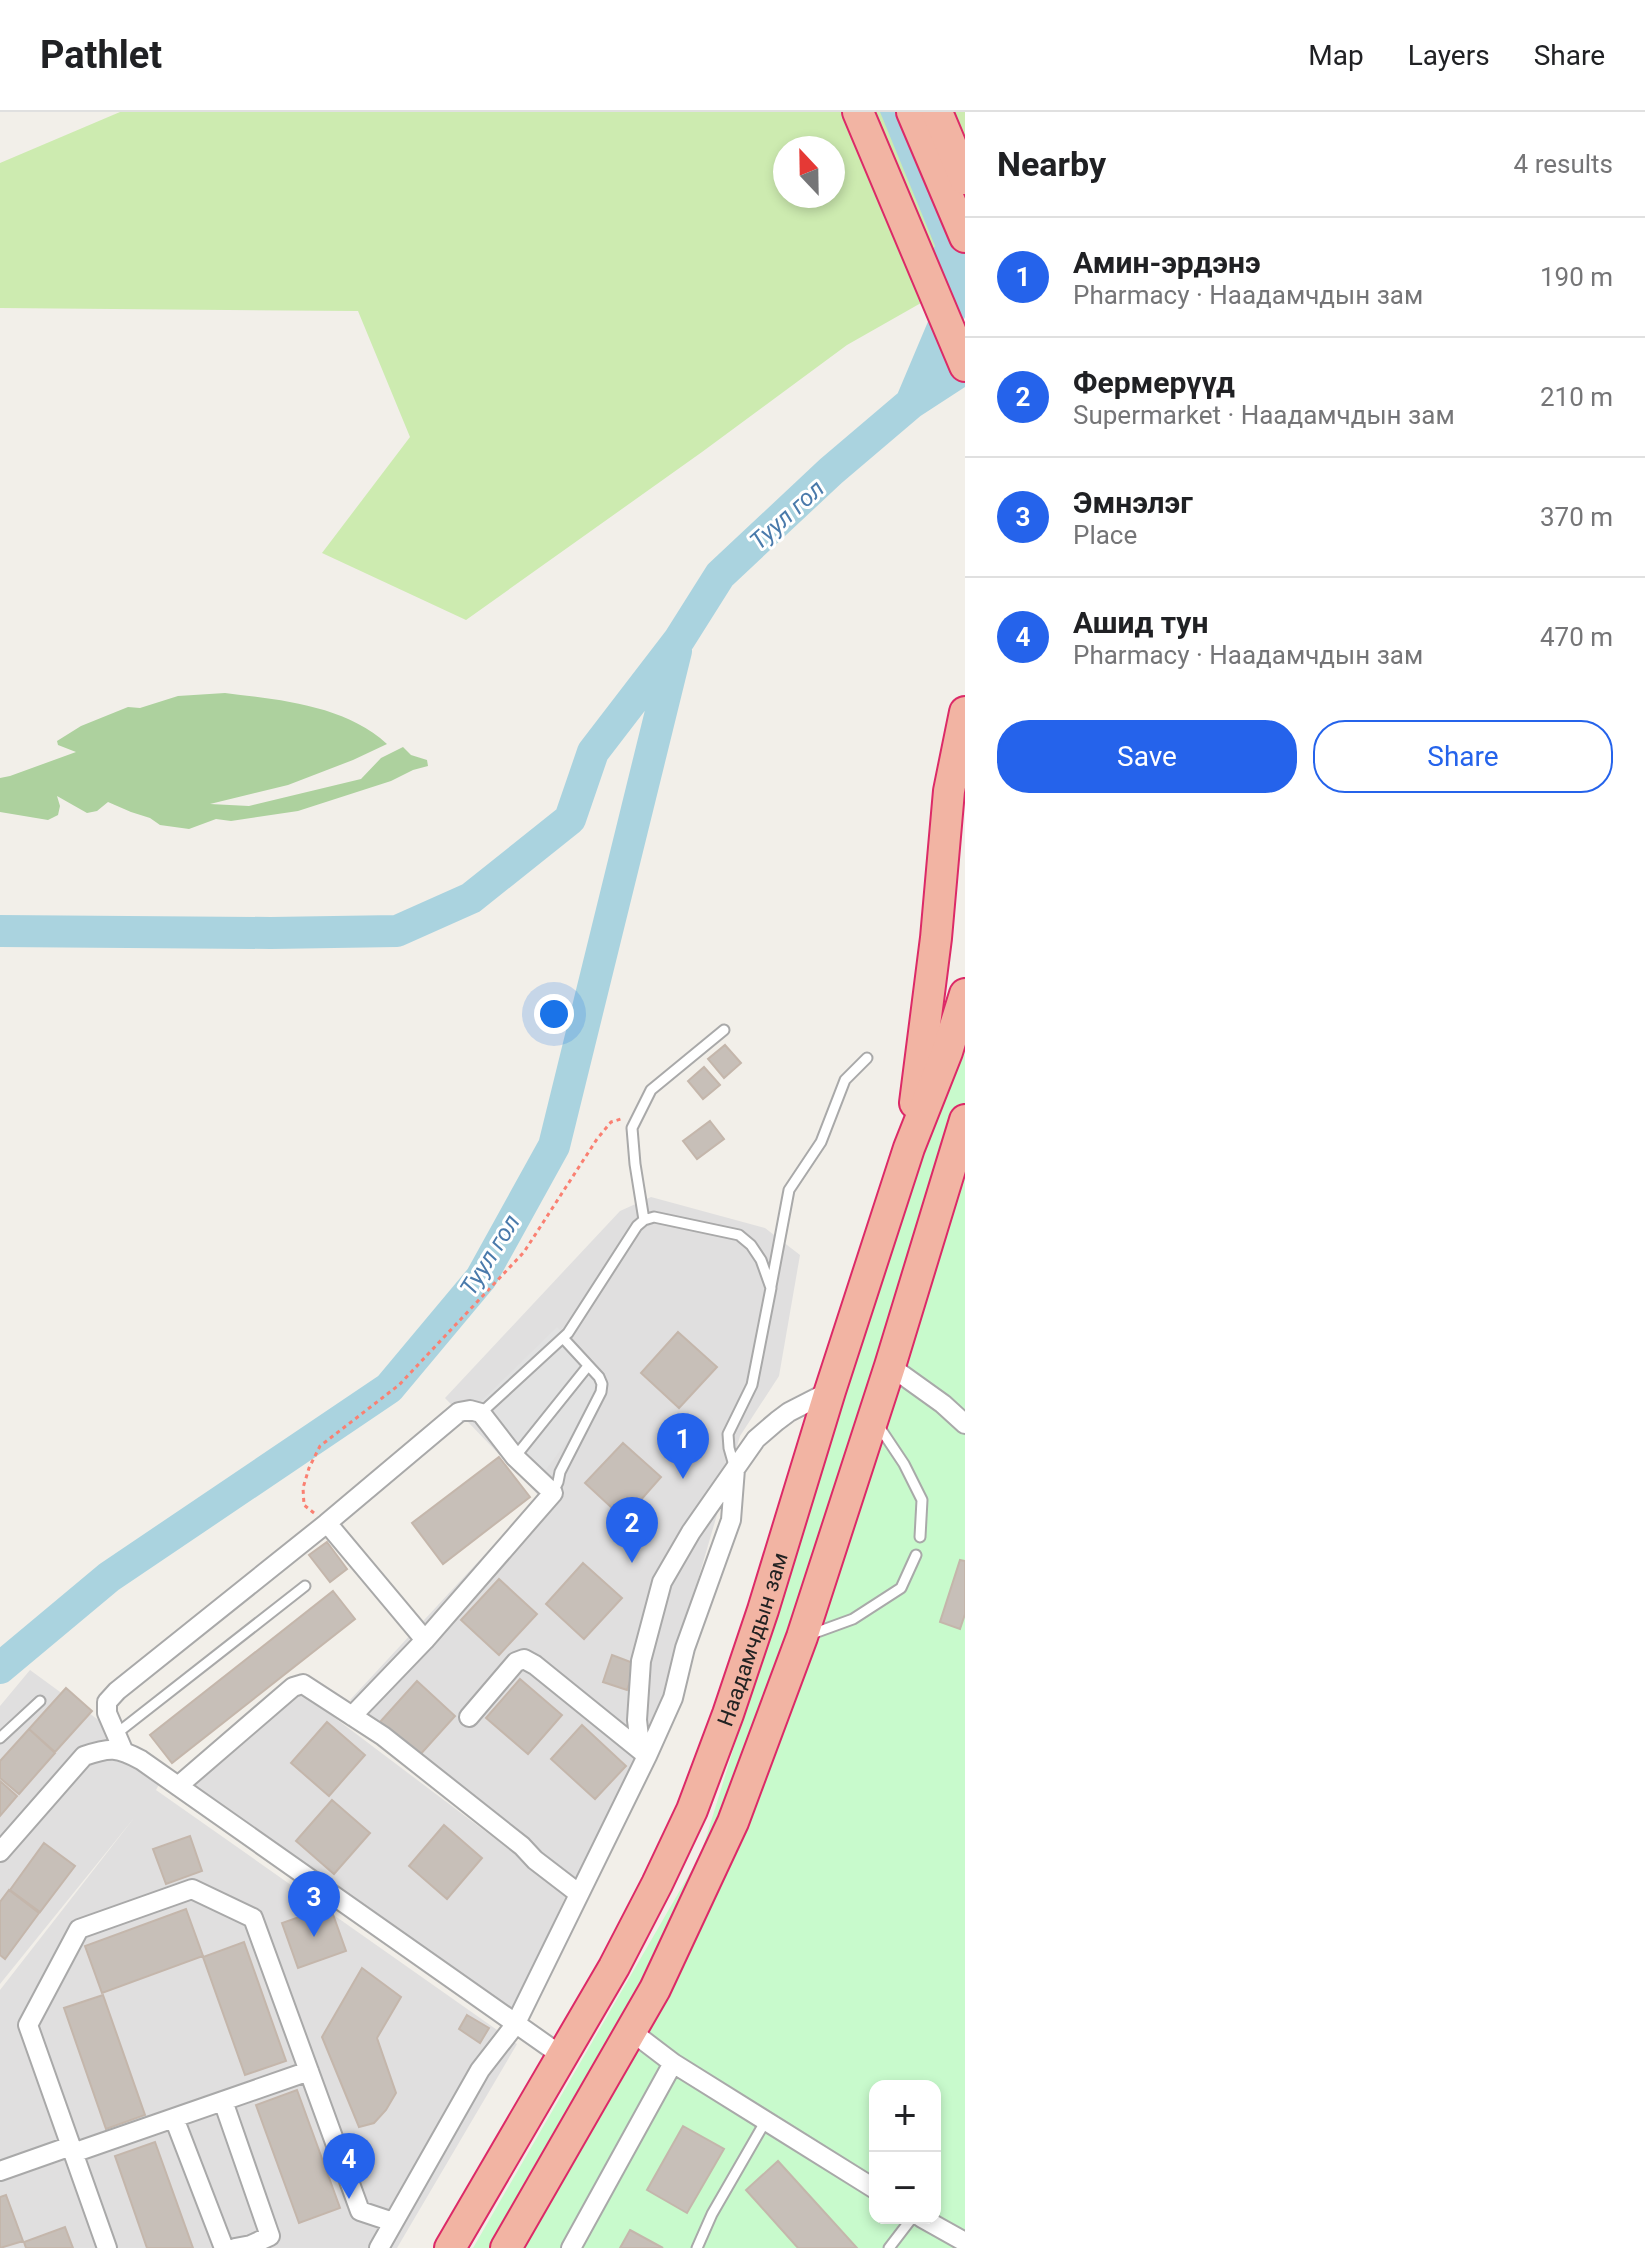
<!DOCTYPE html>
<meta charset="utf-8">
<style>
body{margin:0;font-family:Roboto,sans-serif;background:#f6f6f6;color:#202124}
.controls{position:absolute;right:24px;bottom:24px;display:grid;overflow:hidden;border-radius:16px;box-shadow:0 4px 12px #0003}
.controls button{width:72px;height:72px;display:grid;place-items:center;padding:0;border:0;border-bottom:2px solid #e0e0e0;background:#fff;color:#202124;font:40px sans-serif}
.compass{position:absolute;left:773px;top:24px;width:72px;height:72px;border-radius:50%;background:#fff;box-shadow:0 4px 12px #0003;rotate:338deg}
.you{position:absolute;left:554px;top:902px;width:28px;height:28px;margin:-20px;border:6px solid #fff;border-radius:50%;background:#1a73e8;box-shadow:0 0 0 12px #1a73e833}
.badge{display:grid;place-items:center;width:52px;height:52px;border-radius:50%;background:#2563eb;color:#fff;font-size:26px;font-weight:700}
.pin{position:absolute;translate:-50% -66px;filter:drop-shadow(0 2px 4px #0008)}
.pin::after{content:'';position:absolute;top:42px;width:28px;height:24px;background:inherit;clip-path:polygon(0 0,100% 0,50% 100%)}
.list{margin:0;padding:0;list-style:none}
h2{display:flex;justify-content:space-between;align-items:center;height:104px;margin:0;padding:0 32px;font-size:34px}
h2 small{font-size:26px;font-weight:400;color:#757577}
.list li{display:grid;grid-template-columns:52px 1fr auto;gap:24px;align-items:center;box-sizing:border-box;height:120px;padding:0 32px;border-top:2px solid #e0e0e0}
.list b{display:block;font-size:30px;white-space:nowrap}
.list p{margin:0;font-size:26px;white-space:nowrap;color:#757577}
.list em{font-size:26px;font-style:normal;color:#757577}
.actions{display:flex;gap:16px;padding:24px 32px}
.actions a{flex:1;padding:18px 0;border:2px solid #2563eb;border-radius:32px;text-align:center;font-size:28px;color:#2563eb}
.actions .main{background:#2563eb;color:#fff}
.map{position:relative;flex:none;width:965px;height:2136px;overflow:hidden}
header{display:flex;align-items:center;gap:48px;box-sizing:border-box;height:112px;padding:0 40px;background:#fff;border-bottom:2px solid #e0e0e0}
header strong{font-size:38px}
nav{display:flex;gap:44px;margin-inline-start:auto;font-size:28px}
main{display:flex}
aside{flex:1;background:#fff}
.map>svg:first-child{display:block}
.residential{fill:#e0dfdf}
.grass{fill:#cdebb0;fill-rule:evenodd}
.forest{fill:#add19e}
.park{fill:#c8facc;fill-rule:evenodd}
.parking{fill:#e2e2e2}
.water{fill:#aad3df}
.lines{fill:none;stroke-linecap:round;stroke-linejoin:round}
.river{stroke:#aad3df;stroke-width:32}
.building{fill:#c7bfb8;stroke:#c4b6ab;stroke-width:2}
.service-casing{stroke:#a9a9a9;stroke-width:13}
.minor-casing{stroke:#a9a9a9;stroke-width:22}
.trunk-casing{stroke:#dc2a67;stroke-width:34}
.path{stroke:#fa8072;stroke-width:3;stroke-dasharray:4 4;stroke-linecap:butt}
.service{stroke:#fff;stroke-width:9}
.minor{stroke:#fff;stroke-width:18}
.trunk{stroke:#f2b4a3;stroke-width:30}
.labels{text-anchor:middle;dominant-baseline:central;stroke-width:6;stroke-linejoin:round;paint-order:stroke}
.street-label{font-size:22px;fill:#222;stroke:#fff}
.water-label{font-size:24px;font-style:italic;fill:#4a7aab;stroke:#fff}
</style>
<header>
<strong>Pathlet</strong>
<nav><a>Map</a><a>Layers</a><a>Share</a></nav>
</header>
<main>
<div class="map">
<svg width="965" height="2136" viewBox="0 0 965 2136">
<rect width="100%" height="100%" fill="#f2efe9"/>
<!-- residential -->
<path class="residential" d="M651,1085L765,1116L800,1143L779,1264L740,1324L664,1584L646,1629L575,1770L350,1588L539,1384L445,1286L620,1099Z
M30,1558L167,1658L156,1678L517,1932L397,2136H0V1878L134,1706L0,1872V1594Z
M302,1581L567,1781L512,1901L187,1673Z"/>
<!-- grass -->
<path class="grass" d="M120,0H965V166L847,233L702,340L466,508L322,441L410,325L358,199L0,196V51ZM785,36H833V84H785Z"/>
<!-- forest -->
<path class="forest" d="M225,581C280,588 344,593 387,632L353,648L288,673L210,692L249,694L361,667L381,646L403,635L411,643L427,648L428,654L413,658L391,669L298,699L231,709L216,707L189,717L160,713L150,706L131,700L108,690L97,699L87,701L57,684L60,694L58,703L48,708L0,700V666L10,664L76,640L58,633L57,629L81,614L128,595L140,596L178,584Z"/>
<!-- park -->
<path class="park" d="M965,886V2136H473L701,1742ZM875,1974H935V2106H875Z"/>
<!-- parking -->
<path class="parking" d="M557,1215L610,1272L541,1364L469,1301Z"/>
<!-- water -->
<path class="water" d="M880,0H916L965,137V207Z"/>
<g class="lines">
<!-- river -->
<path class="river" d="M911,291L965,256
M0,819L271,821L397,819L471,786L570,707L593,640L679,528L720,463L831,359L911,291L957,182L947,145
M0,1556L109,1465L389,1276L481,1166L554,1034L676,539"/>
</g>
<!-- building -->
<path class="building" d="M725,933L741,951L724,966L708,947Z
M704,955L720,973L703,987L688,969Z
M710,1009L724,1027L697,1047L683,1029Z
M678,1220L717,1255L679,1296L641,1261Z
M623,1331L661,1365L624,1407L585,1371Z
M499,1345L530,1385L443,1452L412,1411Z
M327,1430L347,1457L330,1470L309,1443Z
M960,1448L965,1449V1502L960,1517L940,1510Z
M583,1451L622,1486L584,1527L546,1492Z
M499,1467L537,1502L499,1543L461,1508Z
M333,1479L355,1507L172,1651L150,1623Z
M612,1543L636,1552L627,1578L603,1570Z
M520,1567L562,1603L528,1642L486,1606Z
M417,1569L455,1604L418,1645L380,1610Z
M66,1576L92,1599L55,1640L29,1617Z
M327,1610L365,1643L329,1684L291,1651Z
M582,1613L626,1654L595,1687L551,1647Z
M29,1617L55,1641L19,1682L0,1666V1649Z
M0,1669L17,1684L0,1704Z
M332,1688L370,1721L334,1762L296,1729Z
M444,1713L482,1746L447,1787L409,1754Z
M190,1724L202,1759L166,1772L153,1737Z
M44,1731L75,1754L40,1800L10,1778Z
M9,1778L39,1801L5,1847L0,1843V1790Z
M330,1794L346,1839L298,1856L282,1811Z
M186,1797L203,1844L102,1881L85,1834Z
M244,1830L286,1949L245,1963L203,1845Z
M362,1856L401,1885L377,1926L396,1981L386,1998L374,2011L359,2015L322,1925Z
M103,1883L145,2003L106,2017L64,1896Z
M467,1903L489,1916L480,1931L459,1917Z
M297,1978L340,2096L299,2111L256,1993Z
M683,2014L724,2037L687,2101L647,2078Z
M155,2030L193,2136H147L115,2044Z
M778,2049L857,2136H798L746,2078Z
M6,2083L23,2129L0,2136V2085Z
M65,2115L73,2136H26L24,2130Z
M630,2118L663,2136H620Z"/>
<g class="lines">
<!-- service casing -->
<g class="service-casing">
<path id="service" d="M644,1108L635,1052L632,1016L651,978L724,918
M771,1174L789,1078L821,1030L845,968L867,946
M481,1301L568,1221L637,1114L644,1108L654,1105L739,1123L751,1133L761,1148L771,1176L752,1273L728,1322L729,1336L735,1357
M878,1313L904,1352L922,1388L920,1425
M515,1345L588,1254
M553,1380L558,1370L560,1360L601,1280L602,1272L599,1265L563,1226
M809,1523L853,1507L901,1476L916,1443
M116,1622L305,1474
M0,1626L40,1589
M697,2136L712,2102L765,2010
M889,2136L912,2106"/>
</g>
<!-- minor casing -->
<g class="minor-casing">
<path id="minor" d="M890,1254L943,1292L965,1312
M352,1604L425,1528L553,1381L515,1345L481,1301L470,1298L459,1300L327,1411L425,1528
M469,1605L516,1550L524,1547L535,1553L645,1642
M123,1638L107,1601V1590L117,1579L327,1411
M647,1644L639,1625L637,1608L641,1549L662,1470L691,1420L735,1357
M178,1674L293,1575L303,1572L383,1624L522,1734L535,1748L578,1781
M0,1740L84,1644C110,1635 117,1635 141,1648L562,1944
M631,1919L673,1951L875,2077
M223,1989L270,2124L251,2133L235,2136
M174,2006L224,2136
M73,2041L309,1959
M0,2059L71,2034
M922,2106L965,2130
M107,2136L28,1913L79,1817L192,1777L253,1806L360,2099L393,2110
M379,2136L480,1958L515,1913L647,1644L673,1586L685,1536L731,1408L735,1357L756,1327L777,1309L789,1300L830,1279
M571,2136L673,1951"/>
</g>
<!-- trunk casing -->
<g class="trunk-casing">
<g id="trunk">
<path d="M858,0L965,254"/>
<path d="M912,0L965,125"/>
<path d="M937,0L965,67"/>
<path d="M915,991L936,826L949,679L965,600"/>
<path id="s1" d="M450,2136L614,1855L657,1772L692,1698L728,1602L763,1498L830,1279L909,1036L947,940L965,882"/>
<path d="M506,2136L655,1877L733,1710L802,1525L890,1254L965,1008"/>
</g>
</g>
<!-- path -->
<path class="path" d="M314,1401L304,1393L303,1376L309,1356L320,1334L399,1273L524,1140L597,1027L611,1010L621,1007"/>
<!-- service -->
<use href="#service" class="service"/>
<!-- minor -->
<use href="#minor" class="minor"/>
<!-- trunk -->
<use href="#trunk" class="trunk"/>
</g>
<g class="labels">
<!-- street labels -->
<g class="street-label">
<text stroke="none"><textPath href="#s1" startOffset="682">Наадамчдын зам</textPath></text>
</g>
<!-- water labels -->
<g class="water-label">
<text transform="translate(787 403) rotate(-42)">Туул гол</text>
<text transform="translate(490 1143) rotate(-58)">Туул гол</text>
</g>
</g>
</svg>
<div class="controls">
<button>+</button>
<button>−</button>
</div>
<svg class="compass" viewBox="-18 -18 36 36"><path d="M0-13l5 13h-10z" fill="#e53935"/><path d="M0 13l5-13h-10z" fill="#757577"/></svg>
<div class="you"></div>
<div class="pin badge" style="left:683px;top:1367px">1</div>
<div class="pin badge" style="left:632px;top:1451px">2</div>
<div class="pin badge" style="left:314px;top:1825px">3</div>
<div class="pin badge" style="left:349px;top:2087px">4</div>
</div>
<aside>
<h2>Nearby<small>4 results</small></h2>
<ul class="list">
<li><span class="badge">1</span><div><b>Амин-эрдэнэ</b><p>Pharmacy · Наадамчдын зам</p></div><em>190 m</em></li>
<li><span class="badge">2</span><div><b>Фермерүүд</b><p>Supermarket · Наадамчдын зам</p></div><em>210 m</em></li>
<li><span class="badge">3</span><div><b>Эмнэлэг</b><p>Place</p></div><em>370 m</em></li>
<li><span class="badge">4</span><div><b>Ашид тун</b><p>Pharmacy · Наадамчдын зам</p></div><em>470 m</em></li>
</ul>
<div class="actions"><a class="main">Save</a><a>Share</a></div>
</aside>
</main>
